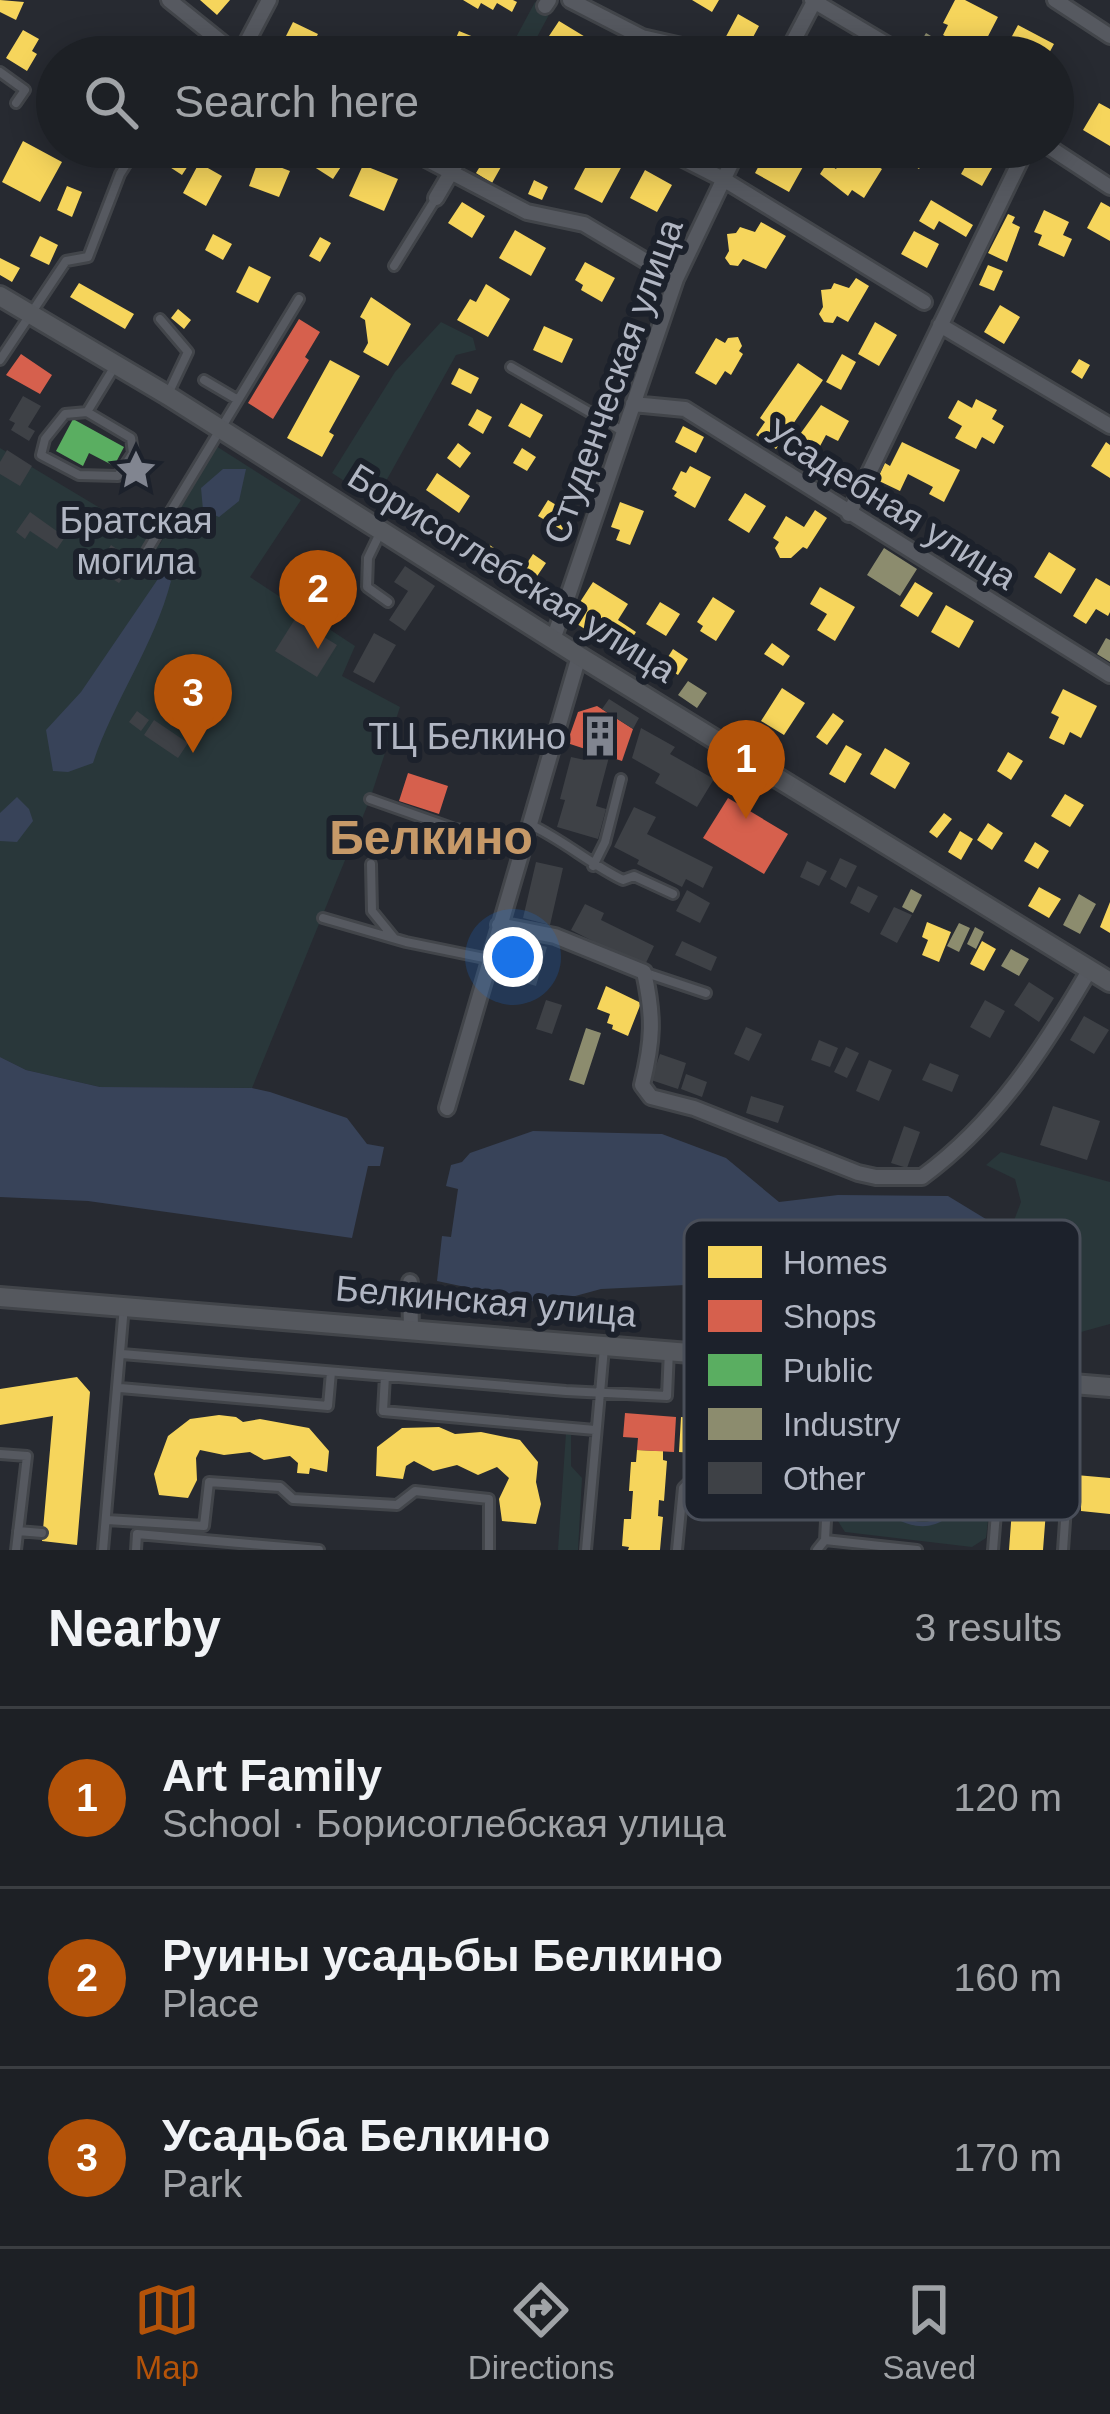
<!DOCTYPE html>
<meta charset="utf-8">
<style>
body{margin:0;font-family:Arial,sans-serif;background:#2a2d32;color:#f1f3f6}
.you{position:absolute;left:513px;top:957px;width:42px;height:42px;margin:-30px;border:9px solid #fff;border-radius:50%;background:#1a73e8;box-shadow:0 0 0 18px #1a73e833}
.badge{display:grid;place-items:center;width:78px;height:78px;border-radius:50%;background:#b45309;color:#fff;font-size:39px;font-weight:700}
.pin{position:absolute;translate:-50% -99px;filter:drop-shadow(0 3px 6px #0008)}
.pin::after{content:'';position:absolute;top:63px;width:42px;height:36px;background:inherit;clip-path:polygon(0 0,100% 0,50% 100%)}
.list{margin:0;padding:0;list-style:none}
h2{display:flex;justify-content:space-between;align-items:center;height:156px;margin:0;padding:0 48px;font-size:51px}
h2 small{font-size:39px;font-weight:400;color:#a0a3a7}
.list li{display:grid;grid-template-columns:78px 1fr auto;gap:36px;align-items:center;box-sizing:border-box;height:180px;padding:0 48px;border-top:3px solid #3b3e42}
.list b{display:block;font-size:45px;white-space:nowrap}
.list p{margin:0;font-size:39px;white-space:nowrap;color:#a0a3a7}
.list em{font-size:39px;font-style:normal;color:#a0a3a7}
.icon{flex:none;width:66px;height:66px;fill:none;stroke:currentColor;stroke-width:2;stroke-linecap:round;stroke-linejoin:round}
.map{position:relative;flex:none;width:1110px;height:1550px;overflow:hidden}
.search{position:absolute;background:#1d2025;box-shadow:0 6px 30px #0003;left:36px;right:36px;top:36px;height:132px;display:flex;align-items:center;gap:30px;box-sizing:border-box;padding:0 42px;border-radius:66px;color:#a0a3a7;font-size:45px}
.sheet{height:696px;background:#1d2025}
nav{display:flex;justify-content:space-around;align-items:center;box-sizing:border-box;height:168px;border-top:3px solid #3b3e42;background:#1d2025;font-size:33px;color:#a0a3a7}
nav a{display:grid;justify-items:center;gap:6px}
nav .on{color:#b45309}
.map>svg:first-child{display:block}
.green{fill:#29373a}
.water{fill:#384359}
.homes{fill:#f6d55c}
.shops{fill:#d6604d}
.public{fill:#5aae61}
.industry{fill:#8c8c6e}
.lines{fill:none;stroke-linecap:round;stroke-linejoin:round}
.stream{stroke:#384359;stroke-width:4.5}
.building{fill:#3e4146}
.lane-casing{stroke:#42454a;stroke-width:14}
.street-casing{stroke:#42454a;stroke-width:20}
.secondary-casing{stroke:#42454a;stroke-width:24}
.lane{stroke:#565960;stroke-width:8}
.street{stroke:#565960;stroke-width:14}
.secondary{stroke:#55585e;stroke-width:18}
.labels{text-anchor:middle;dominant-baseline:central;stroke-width:12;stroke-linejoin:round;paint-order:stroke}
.street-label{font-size:36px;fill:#b1b6c3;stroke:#1c212b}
.poi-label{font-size:36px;fill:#b1b6c3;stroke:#1c212b}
.district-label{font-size:48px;font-weight:bold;fill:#c69968;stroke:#1c212b}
.key{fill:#1c212b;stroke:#494e59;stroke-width:3}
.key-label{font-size:33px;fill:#b1b6c3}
</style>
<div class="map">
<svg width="1110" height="1550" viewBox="0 0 1110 1550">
<rect width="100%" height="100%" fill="#272a31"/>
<!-- green -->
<path class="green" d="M535,2L551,11L529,52L513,43Z
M441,322L473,338L476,350L456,355L375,501L332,473L395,372Z
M216,446L301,500L250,577L355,646L342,676L400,707L370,799L252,1088L100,1087L26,1070L0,1057V448L160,544Z
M1001,1152L1110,1182V1324L1041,1343L856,1336L845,1324L910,1298L1002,1252L1021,1202L1015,1179L986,1165Z
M566,1433L571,1434V1466L582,1478L578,1550H558Z
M847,1472L878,1475C887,1526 935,1531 962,1489L991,1495L986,1538L972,1547L845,1532L834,1515L838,1477Z"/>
<!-- water -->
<path class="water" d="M223,469H246L239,501L219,517L203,510L201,488Z
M162,573L171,581C154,646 114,700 93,763L68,772L53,771L46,730L81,692Z
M17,797L29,809L33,821L17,842L0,841V813Z
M0,1057L26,1070L100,1087L252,1088L270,1092L347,1118L367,1144L384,1147L380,1166H368L352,1238L88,1201L0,1197Z
M533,1131L662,1134L726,1158L779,1202L838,1195L948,1196L994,1224L952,1256L883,1286L817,1301L776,1304L685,1285L601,1289L546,1304L437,1281L442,1236L451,1237L458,1189L446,1186L451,1165L462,1162L470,1153Z"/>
<!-- homes -->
<path class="homes" d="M0,0L24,2L16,20L0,12Z
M200,0H230L217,15Z
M463,0H513L517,2L512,12L497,3L493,10L481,3L478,9Z
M692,0H719L712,12Z
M955,0H965L998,17L984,44L977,40L972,50L943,35L948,25L943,23Z
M738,14L759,26L743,56L722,44Z
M559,21L587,38L575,57H545L556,40L549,36Z
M293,22L318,34L306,57L282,44Z
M1018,25L1054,44L1047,57H1021L1005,49Z
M23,30L39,39L32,51L37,54L27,71L6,58Z
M459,31L486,42L479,57H448Z
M337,37L362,50L359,57H327Z
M185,39L210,53L208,57H174Z
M617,45L638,57H610Z
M1099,103L1110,109V146L1083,130Z
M23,141L62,162L40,202L2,182Z
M172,147H189L197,152L182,175L162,162Z
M319,147L352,150L333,179L308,163Z
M769,147L804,165L789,192L755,173Z
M899,147H933L919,169L907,161L911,154Z
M595,149L623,164L602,203L574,189Z
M975,149L996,161L982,186L961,174Z
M844,156L861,166L865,159L882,169L864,198L852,190L848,196L820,174L827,163L836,169Z
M485,158L501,167L492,183L476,173Z
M259,159L290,171L279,197L249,186Z
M199,163L222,176L206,206L183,193Z
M363,165L398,179L384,211L349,196Z
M645,170L672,185L657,212L630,198Z
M534,180L548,187L542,200L528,194Z
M67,186L82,192L72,217L57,210Z
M931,200L973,225L966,237L939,221L934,230L919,221Z
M462,202L485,216L472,238L448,223Z
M1101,202L1110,207V241L1087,228Z
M1044,210L1069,222L1063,235L1072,239L1064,257L1038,245L1042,235L1034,232Z
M1008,214L1015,217L1012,223L1020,227L1007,262L988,253Z
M761,222L786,236L766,269L743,259L738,266L730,265L725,258L729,251L727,234L736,233L740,227L755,232Z
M515,230L546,248L531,276L499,258Z
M914,231L939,244L927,268L901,254Z
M213,234L232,244L223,260L205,250Z
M40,236L58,245L49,265L30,256Z
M320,237L331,243L320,262L309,256Z
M0,258L20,268L12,282L0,275Z
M585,262L615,278L602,302L581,290L583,285L575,280Z
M988,265L1003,271L994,291L979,285Z
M249,266L271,277L258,303L236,292Z
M856,278L869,286L848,322L837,316L833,323L824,322L819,314L823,307L821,290L831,289L834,283L849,288Z
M79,283L134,314L125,329L70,297Z
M486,284L510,299L488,337L457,320L470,299L476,302Z
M371,297L411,324L388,366L363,352L368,343L365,320L360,317Z
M1000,305L1020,317L1004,344L984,332Z
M178,309L191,320L184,329L171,318Z
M875,322L897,335L879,366L858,354Z
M544,326L573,339L562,363L533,350Z
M738,337L742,346L739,351L743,354L731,375L725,371L716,385L695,373L716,338L725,343L728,338Z
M842,354L856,362L841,390L826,382Z
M1079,359L1090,365L1082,379L1071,372Z
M330,360L360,376L329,432L334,435L322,457L287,438Z
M798,363L823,380L776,449L756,435L765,422L760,418Z
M459,368L479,378L471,394L451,384Z
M976,399L997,410L992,419L1004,426L994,444L982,437L976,449L955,438L962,426L948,418L958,400L972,408Z
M521,403L543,415L530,438L508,426Z
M821,405L849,421L838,441L826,435L819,448L798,437Z
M477,409L492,417L483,434L468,425Z
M683,426L704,437L696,453L675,442Z
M902,442L960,470L944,502L929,494L933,487L908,474L900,491L877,480L885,463L890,466Z
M1106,442L1110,445V478L1091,466Z
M458,443L471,453L460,468L447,458Z
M522,448L536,457L527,471L513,463Z
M690,466L711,477L695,508L674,496L677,492L672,489L681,471L686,473Z
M437,473L470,496L459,513L426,490Z
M745,493L766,506L749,533L728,520Z
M548,500L571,514L562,530L538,516Z
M620,502L644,511L630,545L616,540L620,530L611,527Z
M815,510L827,518L807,549L803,547L791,558H780L775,548L779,542L773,538L786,516L804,527Z
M432,511L441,517L431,531L423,525Z
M485,542L500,552L490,566L475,556Z
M1049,552L1076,569L1061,594L1034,577Z
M533,554L546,563L527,591L514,583Z
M507,556L521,567L511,580L497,569Z
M1096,578L1110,586V612L1108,616L1096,609L1086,624L1073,616Z
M593,582L628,604L618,620L636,632L623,653L569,619Z
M915,582L933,593L918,617L900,606Z
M820,587L855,607L835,641L817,630L827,614L810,604Z
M713,597L735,611L716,641L700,631L703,626L697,622Z
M660,602L680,614L666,636L646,624Z
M946,605L974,621L959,648L931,632Z
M772,643L790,656L783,666L764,654Z
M673,649L688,659L678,675L663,665Z
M782,688L805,703L784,735L761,721Z
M1063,689L1097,706L1081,738L1070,732L1064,745L1049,738L1059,717L1051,713Z
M833,713L844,721L827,745L816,737Z
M846,745L862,754L845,783L829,774Z
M885,748L910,763L895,789L870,774Z
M1008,752L1023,761L1011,780L997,771Z
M1065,794L1084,805L1070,827L1051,816Z
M944,813L952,819L937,838L929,832Z
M988,823L1003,833L992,850L977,840Z
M960,831L973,839L961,860L948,852Z
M1035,842L1049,851L1038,869L1024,861Z
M1039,887L1061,899L1049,918L1028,906Z
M1110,902V933L1100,927Z
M927,922L951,932L939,962L922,955L928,940L922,937Z
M982,941L996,949L984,971L970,964Z
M606,986L641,1003L628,1036L612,1029L613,1025L607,1023L610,1014L597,1009Z
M77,1377L90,1392L77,1545L42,1541L53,1416L0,1425V1389Z
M219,1415L236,1417L243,1422L260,1419L309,1428L329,1451L327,1472L310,1468L309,1474L297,1473L298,1463L290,1456L264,1460L250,1452L224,1455L200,1450L196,1458L197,1480L188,1498L159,1495L154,1474L168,1436L190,1419Z
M681,1417L820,1428L817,1463L801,1462L802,1458L793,1457V1454L768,1452L761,1458L733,1456L727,1448L701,1446L693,1453L679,1452Z
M439,1427L455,1434L481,1432L520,1440L538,1462L536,1482L541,1504L536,1524L502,1521L499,1499L509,1478L497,1467L478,1475L457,1465L433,1471L414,1461L406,1466L403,1479L376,1476L377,1447L402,1428Z
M637,1450L663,1451V1460L667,1461L664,1501L659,1500L658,1516L663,1517L660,1550H628L629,1547L622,1546L624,1519H631L633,1491H629L631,1462H636Z
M1076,1475L1110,1478V1514L1081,1511V1504H1074Z
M1013,1496L1047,1498L1043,1550H1009Z"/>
<!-- shops -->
<path class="shops" d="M299,319L320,332L305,357L309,360L273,419L248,403Z
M21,354L52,375L40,394L6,375Z
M597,706L633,729L622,761L567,743L578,712Z
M408,773L448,786L439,814L399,801Z
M728,798L788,834L764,874L703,838Z
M625,1413L676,1417L674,1452L637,1450L638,1438L623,1437Z"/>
<!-- public -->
<path class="public" d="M73,419L124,447L114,466L89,453L83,466L56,451Z"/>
<!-- industry -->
<path class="industry" d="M926,33L946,45L939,57H924L915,52Z
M884,548L917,569L900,596L867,575Z
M1106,638L1110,640V662L1097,654Z
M688,681L707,693L697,708L678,695Z
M911,889L922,895L913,913L902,907Z
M1079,894L1096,904L1080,934L1063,925Z
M959,923L970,928L959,952L947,946Z
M975,927L984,932L976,949L967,944Z
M1011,949L1029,959L1019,976L1001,966Z
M586,1028L601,1033L584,1085L569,1080Z"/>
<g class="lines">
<!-- stream -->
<path class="stream" d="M874,1501C915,1535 945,1533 971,1484"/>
</g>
<!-- building -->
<path class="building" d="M23,396L41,406L28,427L35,431L29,441L11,430L15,423L9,420Z
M7,450L32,466L20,486L0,474V462Z
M30,512L65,537L57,549L30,531L25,539L16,532Z
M111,545L136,562L119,583L106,575L111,567L101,560Z
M405,566L435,586L405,631L389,620L408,591L394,582Z
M295,619L337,645L317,677L275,651Z
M374,633L396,645L374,683L353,672Z
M609,699L639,718L633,729L602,709Z
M137,711L149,720L141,731L129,722Z
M154,720L188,743L178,758L144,735Z
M641,728L675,747L670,754L714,779L697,807L655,783L660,774L632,758Z
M588,750L609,757L596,806L606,809L598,839L557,827L565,800L560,799L571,757L585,760Z
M634,807L656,817L647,834L713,867L703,888L686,879L682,887L637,864L639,860L614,847Z
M840,858L857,866L846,888L830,879Z
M807,861L827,871L819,886L800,877Z
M536,862L563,868L550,925L523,918Z
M858,886L878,896L869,913L850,903Z
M687,890L710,903L700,923L676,911Z
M585,904L604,913L601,920L654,946L644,967L571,930Z
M894,907L912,915L897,943L880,934Z
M527,941L547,947L536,986L510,978L517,954L522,956Z
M682,941L717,957L711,971L675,955Z
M1029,982L1054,998L1039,1022L1014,1005Z
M546,1000L562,1005L552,1034L536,1029Z
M985,1000L1005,1011L990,1038L970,1027Z
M1084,1016L1109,1030L1094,1054L1070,1040Z
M746,1027L762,1034L749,1061L734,1054Z
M819,1040L838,1048L830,1067L811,1060Z
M846,1047L859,1053L847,1078L834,1072Z
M660,1054L686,1063L678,1089L651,1080Z
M869,1060L892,1070L879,1101L856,1091Z
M930,1063L959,1075L952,1092L922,1080Z
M686,1074L707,1082L702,1097L681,1089Z
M751,1096L784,1106L778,1123L746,1113Z
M1053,1106L1100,1121L1087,1160L1040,1145Z
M904,1126L920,1132L907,1168L891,1163Z"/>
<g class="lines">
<!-- lane casing -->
<g class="lane-casing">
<path id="lane" d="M0,72L25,90L16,103
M394,266L436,198
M160,319L188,352L168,394
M0,360L66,261L88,257L120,174L137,147
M511,367L624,432
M204,380L238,400
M87,412L131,438L133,453L118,476L79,475L41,455L45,439L65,414L87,412L115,366
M381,531L368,558L367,587L388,602
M142,559L299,299
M370,799L455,829L523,840
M529,824C562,839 590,864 623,880L634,876L673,894
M371,864L372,911L394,938
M593,866L605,842L621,779
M323,918L406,942L489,959
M646,973L706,993
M122,1354L566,1391L667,1396L669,1350
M385,1376L383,1411L595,1430
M120,1388L328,1406L331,1372
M0,1454L27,1456L16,1550
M1000,1458L1069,1464L1063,1550
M107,1520L204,1526L209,1482L280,1487L293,1499L397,1505L415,1491L489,1499V1550
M18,1531L42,1533
M825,1540L828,1483
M103,1550L124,1306
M136,1550L137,1534L319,1550
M586,1550L604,1348
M677,1550L683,1488L693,1478L828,1483L839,1367
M817,1550L825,1540L917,1550
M993,1550L1007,1378"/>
</g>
<!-- street casing -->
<g class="street-casing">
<path id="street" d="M169,0L240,57
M570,0L642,37L699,50L712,57
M812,0L908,57
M1055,0L1110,36
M545,6L549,0
M239,57L269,0
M517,57L521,50
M785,57L815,0
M403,147L527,212L584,224L676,279
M660,147L723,179L924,302
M1049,147L1110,187
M436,198L460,157
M940,325L1110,426
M633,404L685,409L1110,675
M849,514L1027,147
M553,640L676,279L739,147
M499,925L555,936L644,972C654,1017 653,1041 642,1085L651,1097L694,1108L858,1173L876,1177H922C997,1122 1044,1048 1090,969
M447,1108L579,656
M410,1282L411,1329"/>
</g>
<!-- secondary casing -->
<g class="secondary-casing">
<path id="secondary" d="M0,296L167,395L579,656L1110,982
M0,1297L1110,1387"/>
</g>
<!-- lane -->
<use href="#lane" class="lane"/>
<!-- street -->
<use href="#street" class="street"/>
<!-- secondary -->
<use href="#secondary" class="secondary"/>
</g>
<!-- icons -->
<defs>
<g id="sight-bare" transform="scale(3.24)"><path d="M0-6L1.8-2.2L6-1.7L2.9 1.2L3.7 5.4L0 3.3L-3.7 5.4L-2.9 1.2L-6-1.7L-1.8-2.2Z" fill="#818590" stroke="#1c212b" stroke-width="2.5" paint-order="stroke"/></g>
<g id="building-bare" transform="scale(3.24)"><path d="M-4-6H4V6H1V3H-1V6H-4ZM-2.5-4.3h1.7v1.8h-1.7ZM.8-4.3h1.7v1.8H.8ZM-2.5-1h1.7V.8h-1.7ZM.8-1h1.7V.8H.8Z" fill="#818590" stroke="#1c212b" stroke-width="2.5" paint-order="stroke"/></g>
</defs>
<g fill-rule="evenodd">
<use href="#sight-bare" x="136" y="470"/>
<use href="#building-bare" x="600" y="736"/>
</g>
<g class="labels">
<!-- street labels -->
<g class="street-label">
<text transform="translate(613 381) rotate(-70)">Студенческая улица</text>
<text transform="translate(891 504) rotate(32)">Усадебная улица</text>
<text transform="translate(512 573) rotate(32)">Борисоглебская улица</text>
<text transform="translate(486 1301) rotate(5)">Белкинская улица</text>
</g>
<!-- poi labels -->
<g class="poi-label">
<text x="136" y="520">Братская<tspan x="136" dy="41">могила</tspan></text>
<text x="566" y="736" text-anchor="end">ТЦ Белкино</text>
</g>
<!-- district labels -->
<g class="district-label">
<text x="431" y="837">Белкино</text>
</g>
</g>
<!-- legend -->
<rect x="684" y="1220" width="396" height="300" rx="18" class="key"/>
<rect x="708" y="1246" width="54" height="32" fill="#f6d55c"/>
<rect x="708" y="1300" width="54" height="32" fill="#d6604d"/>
<rect x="708" y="1354" width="54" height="32" fill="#5aae61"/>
<rect x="708" y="1408" width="54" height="32" fill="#8c8c6e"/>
<rect x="708" y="1462" width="54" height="32" fill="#3e4146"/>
<g class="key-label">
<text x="783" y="1274">Homes</text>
<text x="783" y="1328">Shops</text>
<text x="783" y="1382">Public</text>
<text x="783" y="1436">Industry</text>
<text x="783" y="1490">Other</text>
</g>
</svg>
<div class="you"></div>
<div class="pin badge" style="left:746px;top:819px">1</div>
<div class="pin badge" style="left:318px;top:649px">2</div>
<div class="pin badge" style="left:193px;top:753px">3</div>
<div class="search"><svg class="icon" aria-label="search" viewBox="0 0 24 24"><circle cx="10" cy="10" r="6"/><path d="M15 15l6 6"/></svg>Search here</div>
</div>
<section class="sheet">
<h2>Nearby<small>3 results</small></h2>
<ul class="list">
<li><span class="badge">1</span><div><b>Art Family</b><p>School · Борисоглебская улица</p></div><em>120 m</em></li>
<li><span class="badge">2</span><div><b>Руины усадьбы Белкино</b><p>Place</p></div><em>160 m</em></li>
<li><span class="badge">3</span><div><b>Усадьба Белкино</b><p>Park</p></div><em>170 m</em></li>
</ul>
</section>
<nav>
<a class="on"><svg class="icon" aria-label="map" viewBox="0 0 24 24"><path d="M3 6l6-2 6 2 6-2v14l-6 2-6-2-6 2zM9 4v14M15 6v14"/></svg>Map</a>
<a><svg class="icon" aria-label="directions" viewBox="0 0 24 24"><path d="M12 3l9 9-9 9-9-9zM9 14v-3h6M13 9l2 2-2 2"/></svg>Directions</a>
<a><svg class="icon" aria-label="saved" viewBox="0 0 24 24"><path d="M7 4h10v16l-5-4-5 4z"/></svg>Saved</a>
</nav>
